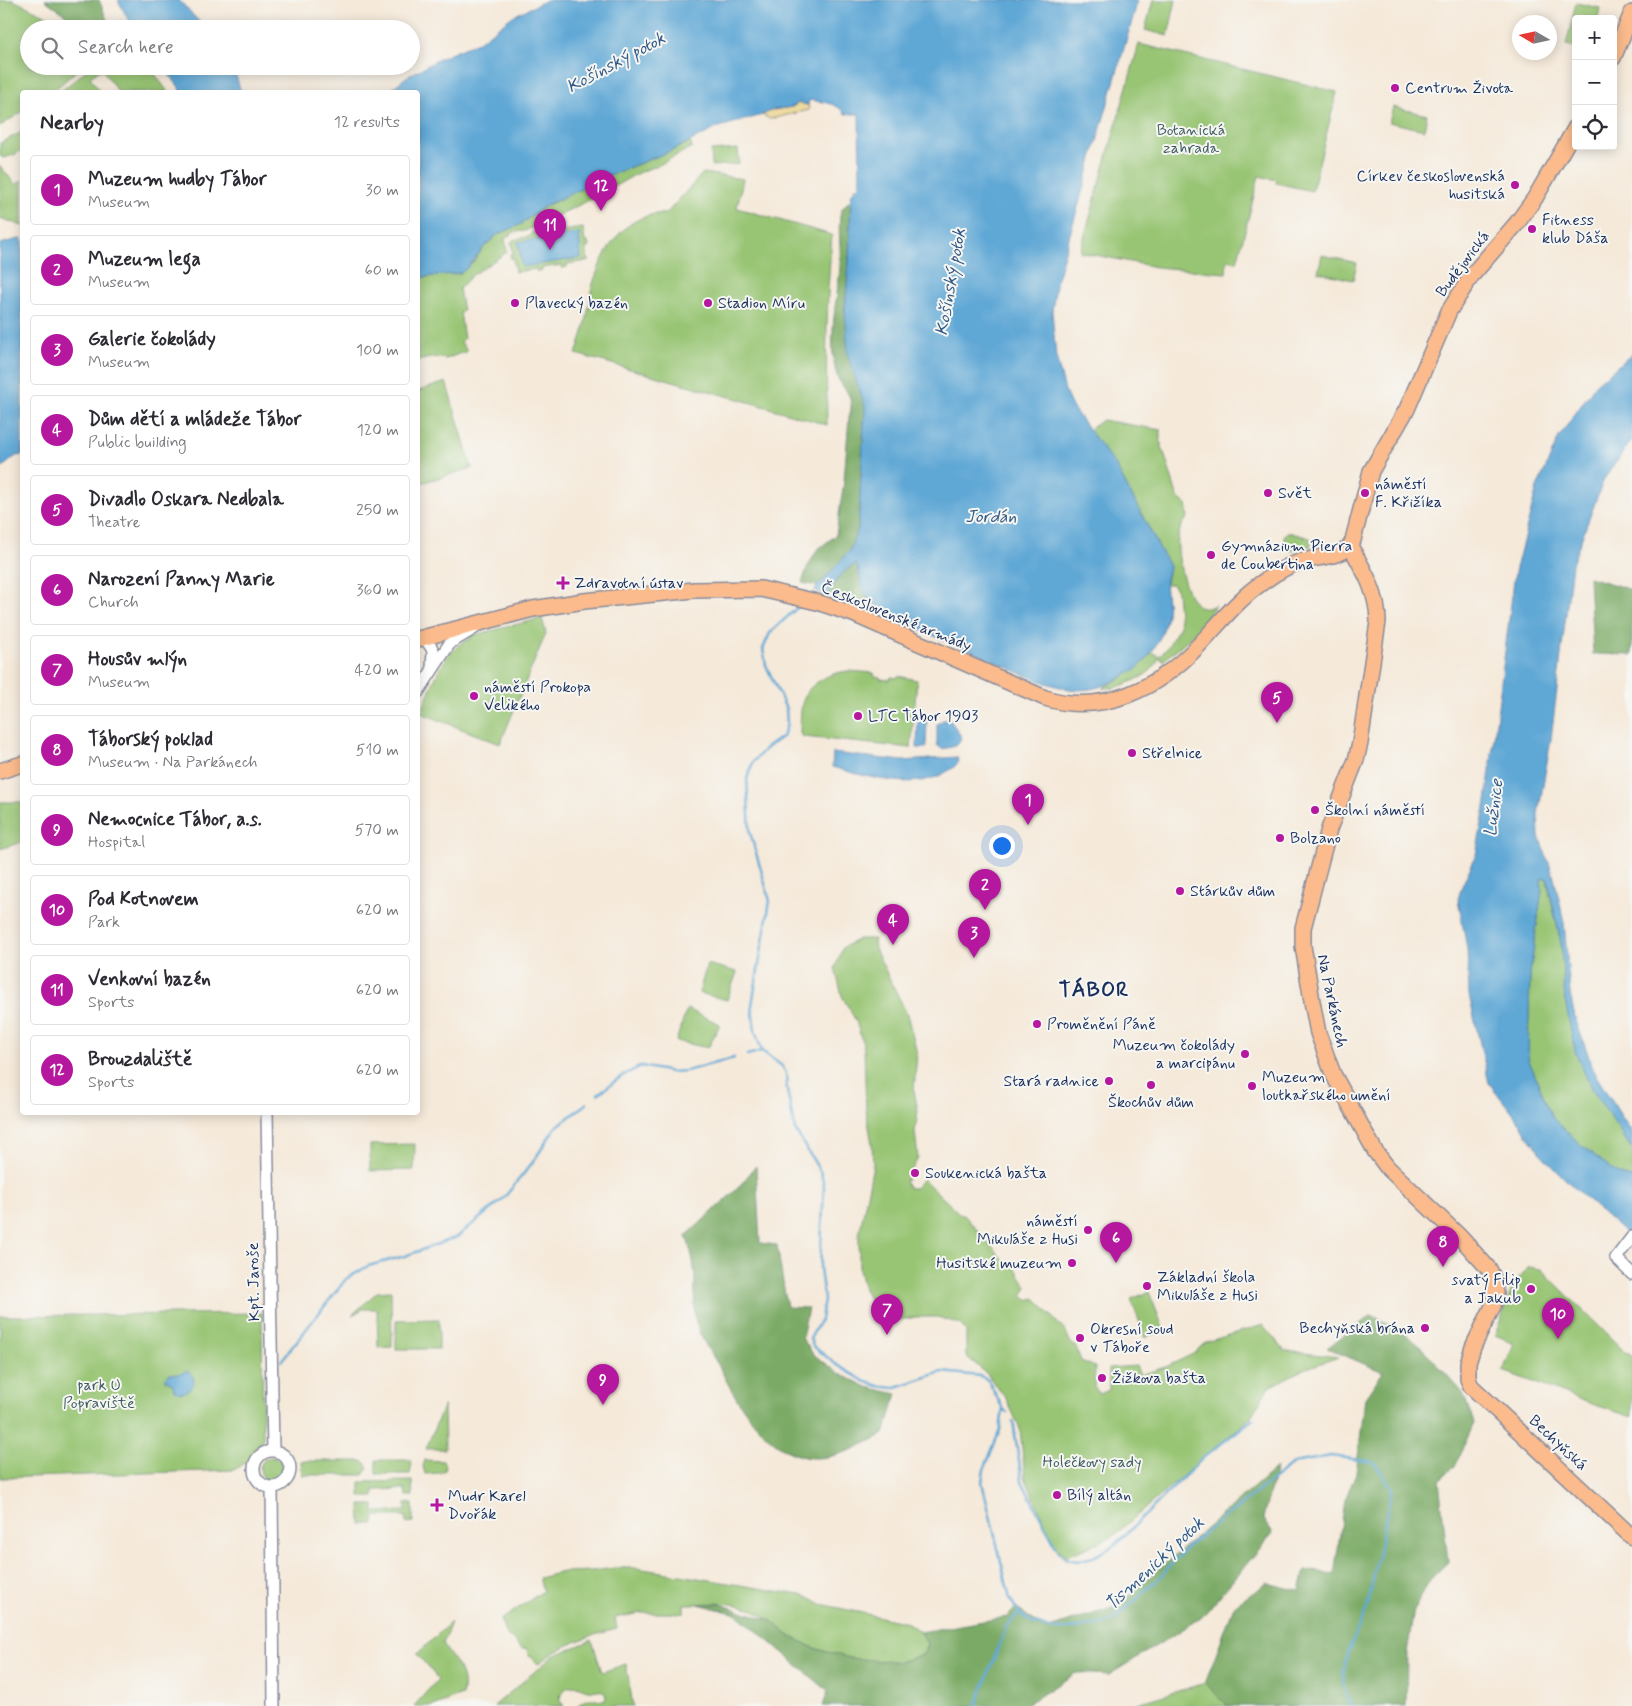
<!DOCTYPE html>
<meta charset="utf-8">
<style>
body{margin:0;font-family:Mynerve,sans-serif;background:#f2f2f3;color:#2b2b33}
.controls{position:absolute;right:15px;top:15px;display:grid;overflow:hidden;border-radius:5px;box-shadow:0 2px 12px #0003}
.controls button{width:45px;height:45px;display:grid;place-items:center;padding:0;border:0;border-bottom:1px solid #e1e1e2;background:#fff;color:#2b2b33;font:25px sans-serif}
.compass{position:absolute;left:1512px;top:15px;width:45px;height:45px;border-radius:50%;background:#fff;box-shadow:0 2px 12px #0003;rotate:279deg}
.you{position:absolute;left:1001px;top:845px;width:18px;height:18px;margin:-12px;border:4px solid #fff;border-radius:50%;background:#1a73e8;box-shadow:0 0 0 8px #1a73e833}
.badge{display:grid;place-items:center;width:32px;height:32px;border-radius:50%;background:#b5179e;color:#fff;font-size:16px;font-weight:700}
.pin{position:absolute;translate:-50% -41px;filter:drop-shadow(0 1px 2px #0008)}
.pin::after{content:'';position:absolute;top:26px;width:18px;height:15px;background:inherit;clip-path:polygon(0 0,100% 0,50% 100%)}
.list{margin:0;padding:0;list-style:none}
h2{display:flex;justify-content:space-between;align-items:center;height:65px;margin:0;padding:0 20px;font-size:21px}
h2 small{font-size:16px;font-weight:400;color:#7c7c81}
.list li{display:grid;grid-template-columns:32px 1fr auto;gap:15px;align-items:center;box-sizing:border-box;height:70px;margin:0 10px 10px;padding:0 10px;border:1px solid #e1e1e2;border-radius:5px}
.list b{display:block;font-size:19px;white-space:nowrap}
.list p{margin:0;font-size:16px;white-space:nowrap;color:#7c7c81}
.list em{font-size:16px;font-style:normal;color:#7c7c81}
.icon{flex:none;width:28px;height:28px;fill:none;stroke:currentColor;stroke-width:2;stroke-linecap:round;stroke-linejoin:round}
.map{position:relative;flex:none;width:1632px;height:1706px;overflow:hidden}
.search{position:absolute;background:#fff;box-shadow:0 2px 12px #0003;left:20px;top:20px;width:400px;height:55px;display:flex;align-items:center;gap:12px;box-sizing:border-box;padding:0 18px;border-radius:28px;color:#7c7c81;font-size:19px}
.panel{position:absolute;background:#fff;box-shadow:0 2px 12px #0003;left:20px;top:90px;width:400px;height:1025px;border-radius:5px}
.map>svg:first-child{display:block}
.green{fill:#98c573;stroke:#5a7a68}
.forest{fill:#7aaa65;stroke:#4a6c62}
.sand{fill:#eeda9e;stroke:#84847e}
.water{fill:#5ea7d5;stroke:#3c6b9a}
.lines{fill:none;stroke-linecap:round;stroke-linejoin:round}
.stream{stroke:#5ea7d5;stroke-width:2.5}
.minor-casing{stroke:#888c9c;stroke-width:14}
.major-casing{stroke:#888c9c;stroke-width:18}
.minor{stroke:#fff;stroke-width:11}
.major{stroke:#fbbb8d;stroke-width:15}
.poi-dot{fill:#b5179e;stroke:#f6f6f2;stroke-width:2}
.labels{text-anchor:middle;dominant-baseline:central;stroke-width:4;stroke-linejoin:round;paint-order:stroke}
.poi-label{font-size:16px;fill:#1b2f5e;stroke:#f6f6f2;text-anchor:start}
.park-label{font-size:16px;fill:#405c64;stroke:#f6f6f2}
.street-label{font-size:16px;fill:#1b2f5e;stroke:#f6f6f2}
.water-label{font-size:18px;font-style:italic;fill:#325988;stroke:#f6f6f2}
.district-label{font-size:21px;font-weight:bold;letter-spacing:1px;fill:#1b2f5e;stroke:#f6f6f2}
</style>
<div class="map">
<svg width="1632" height="1706" viewBox="0 0 1632 1706">
<rect width="100%" height="100%" fill="#f6f6f2"/>
<filter id="ink" filterUnits="userSpaceOnUse"><feTurbulence type="fractalNoise" baseFrequency=".02" numOctaves="2"/><feDisplacementMap in="SourceGraphic" scale="10" xChannelSelector="R" yChannelSelector="G"/><feConvolveMatrix kernelMatrix="1 2 1 2 8 2 1 2 1" color-interpolation-filters="sRGB"/></filter>
<filter id="wash" filterUnits="userSpaceOnUse"><feTurbulence type="fractalNoise" baseFrequency=".0096" numOctaves="4" result="noise"/><feDisplacementMap in="SourceGraphic" scale="20" xChannelSelector="R" yChannelSelector="G"/><feGaussianBlur stdDeviation="1.12" result="paint"/><feColorMatrix in="noise" values="0 0 0 0 0 0 0 0 0 0 0 0 0 0 0 0 0 1.4 0 .05"/><feComposite in="paint" operator="in"/></filter>
<g filter="url(#wash)">
<rect width="100%" height="100%" fill="#f5e9d9"/>
<!-- green -->
<path class="green" d="M0,0H13L45,15L66,29H29V66H82L52,92H22V112L0,126Z
M1153,0H1176L1168,36L1145,30Z
M1576,3L1600,8L1598,19H1576V47L1566,45Z
M1139,44L1337,92L1312,191L1276,183L1277,180L1259,176L1237,262L1227,260L1226,273L1156,267L1080,252Z
M89,66H149L168,92H118L102,69L90,77L100,92H60L82,74Z
M1393,107L1427,115L1424,130L1389,122Z
M22,132V150L14,155L4,158L0,156V143Z
M690,142L692,147L661,164L638,173L596,197L525,231L514,232L505,238L507,252L471,276L459,289L463,311L460,312L464,339L461,342L467,351L463,354L461,353L446,359L434,357L418,361V278L460,273L474,261L484,247L497,235L521,224L546,206L613,174L673,150Z
M738,149L739,164L712,166L711,151Z
M0,166L16,185L22,180V226L0,218Z
M703,173L743,179L737,208L832,235C826,298 826,361 827,425L759,405L576,354C580,342 584,330 587,317C589,307 590,297 592,287C601,257 618,222 651,215C655,213 661,214 666,214Z
M562,228V231L583,228L585,242H588L589,247H586L588,261L567,264V267L562,268V265L542,268V271L537,272L536,269L515,272L513,258L511,259L510,254L513,253L511,243L513,240L531,236V233L536,232L537,235L557,232V229Z
M1322,255L1357,263L1353,280L1318,272Z
M446,382L472,468L418,484V391Z
M1102,420L1161,430L1160,440L1178,498L1186,504L1188,517C1183,523 1179,530 1178,538C1176,553 1185,601 1200,607C1206,610 1210,607 1215,605L1200,629L1163,661L1159,657C1154,676 1128,683 1111,689V687L1103,689L1104,687C1122,678 1140,669 1151,652L1159,656L1167,648L1180,626L1177,591L1172,584H1166L1169,566L1116,466L1089,430Z
M1288,532L1310,538L1311,546C1297,551 1279,557 1285,534Z
M542,618L546,633L500,744L421,713C432,687 442,650 470,639V636Z
M849,671L874,673V676L880,677V679L890,680L891,677L897,678L898,676L917,680L911,748L803,737L800,734C801,713 798,694 819,681C828,675 837,672 849,671Z
M0,802H22V842L0,849Z
M1541,878H1547L1548,887L1561,943L1565,1001L1591,1088L1632,1149V1178L1620,1175L1581,1145L1551,1117L1528,1058L1530,974L1542,889Z
M859,939H874L875,949L907,1014L917,1053L914,1091L918,1111L915,1132L918,1158L905,1182L909,1188H915L923,1179L961,1215H964L1004,1261L1012,1263L1027,1287L1022,1296L1027,1300L1035,1298L1066,1332L1072,1346L1075,1345L1081,1361L1095,1367L1094,1387L1100,1394L1109,1390V1368L1136,1366L1140,1375L1168,1366L1193,1354L1206,1342L1263,1325L1285,1351L1339,1357L1304,1369L1269,1387L1250,1418L1112,1537L1067,1556L1055,1547L1025,1477L1020,1429L1007,1400L987,1374L966,1356V1331L960,1324L938,1317H916L900,1320L884,1318L885,1313L880,1309L876,1312L864,1290L859,1270V1235L873,1165L872,1144L866,1110L864,1048L856,1021L842,996L835,968L843,947Z
M707,964L737,972L727,1000L699,993Z
M687,1009L720,1024L708,1048L676,1041Z
M415,1144L414,1170L370,1171V1145Z
M1529,1267L1541,1269L1625,1352L1632,1356V1417L1589,1403L1503,1371L1514,1343L1495,1335L1514,1283Z
M391,1291L392,1347L378,1348L377,1309H363L352,1315L377,1292Z
M1149,1292L1164,1330L1145,1337L1131,1299Z
M262,1313L263,1438L252,1458L234,1470L0,1478V1316Z
M439,1319V1349H396V1320Z
M444,1405L445,1449H426L443,1407Z
M260 1469a12 12 0 1 1 24 0a12 12 0 1 1-24 0Z
M376,1460H410L412,1464L410,1474H376Z
M425,1460L443,1461L446,1466L445,1470L440,1473L425,1474L423,1466Z
M301,1461H362L366,1463L368,1468L363,1475H302Z
M412,1481L413,1496H406L405,1489L374,1490V1497H360V1482Z
M406,1503H413V1522L406,1523V1516H375L374,1524H361L360,1505H374V1512L406,1511Z
M614,1568H637L801,1595L811,1598L821,1604L908,1623L919,1631L927,1643L924,1654C914,1657 905,1662 894,1662C864,1664 816,1653 791,1636C776,1626 764,1613 746,1607C727,1601 704,1604 684,1604V1613H641L615,1618L617,1629C588,1636 561,1645 538,1664L529,1655L526,1648L522,1649L505,1633L501,1620L543,1591L539,1578L563,1572L593,1571Z
M451,1622L443,1644C453,1662 468,1673 462,1695L433,1706H414L438,1679L417,1654Z
M592,1640L602,1672L626,1664L633,1706H577C585,1699 590,1697 599,1701L606,1699L605,1693C596,1687 591,1694 578,1686L568,1687L561,1693L560,1701L564,1706H494L553,1656Z
M1205,1683L1228,1706H1127Z"/>
<!-- forest -->
<path class="forest" d="M45,0H99L111,29H82L78,24Z
M851,200L849,260L845,310L865,407L858,529L850,550L821,583L817,586L802,583L807,568L817,550L836,535L844,481L849,417C857,393 840,390 836,372C827,340 838,297 840,265C841,249 838,231 840,215C841,209 846,203 851,200Z
M857,564L858,574L876,605L872,610L827,595C836,582 842,570 857,564Z
M1589,577L1632,590V655L1593,654Z
M756,1166L760,1243L777,1245L787,1307L808,1308L802,1338L813,1354L839,1373L867,1387L897,1394L884,1434C863,1445 841,1457 817,1458C773,1460 737,1404 721,1370C713,1355 700,1339 696,1323C693,1308 695,1292 695,1277C694,1263 691,1250 686,1236L737,1189Z
M1372,1315L1410,1337L1432,1358L1463,1393L1474,1423L1455,1466L1439,1480L1448,1562L1430,1579L1414,1610L1407,1653L1406,1706H1228L1205,1683L1234,1606L1267,1583L1300,1591L1305,1570L1334,1574L1345,1500L1356,1473L1365,1398L1383,1372L1327,1348Z
M1276,1468L1263,1518L1273,1533L1201,1618L1109,1675L1076,1673L1024,1706H823L828,1691L737,1614L698,1604H719L770,1620L789,1635L813,1648L850,1658L894,1662L906,1660L924,1654L927,1643L920,1632L1007,1617L1016,1608L1046,1629L1115,1607Z"/>
<!-- sand -->
<path class="sand" d="M798,103L808,105L809,110L770,119L762,115L773,110L792,107Z"/>
<!-- water -->
<path class="water" d="M118,0H179L206,29H133Z
M547,0H1138L1057,279L1052,311L1056,357L1066,394L1072,407L1116,466L1169,566C1169,571 1166,575 1166,580C1164,591 1169,603 1167,614C1165,633 1151,658 1136,669C1131,672 1125,675 1120,678C1104,687 1087,692 1069,689C1038,683 1009,668 981,655C952,643 886,619 867,596C859,587 860,574 857,564C842,569 835,582 827,595L815,591L817,586L821,583L850,550L858,529L865,407L848,356L845,310L849,260L851,195L856,187H860L859,114H845C839,103 822,102 809,100L808,105L798,103L792,107L773,110L762,115L719,127L673,150L613,174L546,205L521,224L497,235L484,247L466,269L460,273L418,278V92H388L406,77L441,58L480,41L513,16Z
M162,66H233L241,92H180L179,87Z
M579,233L581,258L522,267L518,242Z
M22,238V455L16,456L0,469V244Z
M1632,354V440L1604,479L1572,564L1551,739L1538,814L1539,836L1554,877L1564,922L1570,993L1575,1018L1595,1074L1632,1133V1149L1591,1088L1575,1051L1565,1001L1561,943L1547,878L1541,879L1542,889L1530,974L1528,1058L1552,1117L1581,1145L1620,1175L1632,1178V1237L1624,1232L1568,1182L1540,1153L1528,1137L1521,1124L1489,1083L1469,995L1467,949L1458,899L1462,886L1476,855L1486,802L1515,572L1537,488L1559,437L1596,384Z
M918,717H927L926,748H917Z
M943,720H950L961,736C961,747 951,747 942,749L937,745V724Z
M833,753L903,761L957,757L958,762C954,769 949,770 943,774C911,791 864,776 832,767Z
M186,1371C194,1373 195,1379 193,1386L185,1392L179,1393L175,1390L172,1384L166,1381V1377L170,1374H180Z"/>
<g class="lines">
<!-- stream -->
<path class="stream" d="M800,605L770,633L763,649L766,665L786,709L787,724L783,736L766,748L753,762L747,779L750,832L770,901L752,1005L755,1031L762,1051L782,1066L786,1073L787,1090L795,1130L821,1173L824,1186L820,1268L824,1300L821,1319L810,1339L813,1346L837,1365L864,1381L878,1386L893,1388L942,1372L980,1376L988,1380L1003,1409L1000,1430L984,1470L982,1482L1010,1599L1019,1613L1031,1622L1049,1629H1067L1112,1622L1161,1576L1188,1546L1294,1463L1331,1456L1374,1462L1392,1489L1367,1609L1347,1654L1343,1686L1350,1706
M747,1055L762,1051
M598,1094L622,1076L641,1066L671,1072L686,1071L734,1058
M281,1361L346,1279L368,1266L405,1256L457,1237L503,1199L533,1162L555,1128L587,1103
M1003,1409L1007,1413
M1013,1421L1022,1481L1056,1547
M1058,1551L1065,1558L1077,1561L1093,1557L1115,1545L1204,1457L1253,1419
M976,1706L1006,1627L1019,1613"/>
</g>
</g>
<g filter="url(#ink)">
<g class="lines">
<!-- minor casing -->
<g class="minor-casing">
<path id="minor" d="M424,637L433,650L432,667
M418,692L450,643L475,628
M267,1112L273,1450
M1632,1237L1616,1258L1632,1274
M254 1469a18 18 0 1 1 36 0a18 18 0 1 1-36 0Z
M272,1487L274,1706"/>
</g>
<!-- major casing -->
<g class="major-casing">
<path id="major" d="M1613,58L1632,13
M1350,546C1364,570 1378,593 1378,622L1360,743L1356,760L1329,829L1303,928V946L1313,1007L1318,1033L1333,1074L1375,1151L1387,1167L1460,1237L1489,1269L1494,1280L1496,1294L1493,1306L1473,1347L1468,1363V1379L1471,1386L1632,1537
M418,639L533,609L584,601L694,590L761,589L817,602L853,614L1045,698C1103,716 1158,688 1198,646C1219,624 1238,599 1263,582C1275,573 1288,565 1303,561C1317,557 1335,557 1347,549C1352,546 1353,541 1354,536L1371,471L1407,409L1449,311L1472,275L1517,223L1535,198L1576,127
M0,771L22,764"/>
</g>
<!-- minor -->
<use href="#minor" class="minor"/>
<!-- major -->
<use href="#major" class="major"/>
</g>
</g>
<!-- markers -->
<g class="poi-dot">
<circle cx="1395" cy="88" r="5"/>
<circle cx="1515" cy="185" r="5"/>
<circle cx="1532" cy="229" r="5"/>
<circle cx="515" cy="303" r="5"/>
<circle cx="708" cy="303" r="5"/>
<circle cx="1268" cy="493" r="5"/>
<circle cx="1365" cy="493" r="5"/>
<circle cx="1211" cy="555" r="5"/>
<path d="M560.5 575.5h5v5h5v5h-5v5h-5v-5h-5v-5h5z"/>
<circle cx="474" cy="696" r="5"/>
<circle cx="858" cy="716" r="5"/>
<circle cx="1132" cy="753" r="5"/>
<circle cx="1315" cy="810" r="5"/>
<circle cx="1280" cy="838" r="5"/>
<circle cx="1180" cy="891" r="5"/>
<circle cx="1037" cy="1024" r="5"/>
<circle cx="1245" cy="1054" r="5"/>
<circle cx="1109" cy="1081" r="5"/>
<circle cx="1151" cy="1085" r="5"/>
<circle cx="1252" cy="1086" r="5"/>
<circle cx="915" cy="1173" r="5"/>
<circle cx="1088" cy="1230" r="5"/>
<circle cx="1072" cy="1263" r="5"/>
<circle cx="1147" cy="1286" r="5"/>
<circle cx="1531" cy="1289" r="5"/>
<circle cx="1425" cy="1328" r="5"/>
<circle cx="1080" cy="1338" r="5"/>
<circle cx="1102" cy="1378" r="5"/>
<circle cx="1057" cy="1495" r="5"/>
<path d="M434.5 1497.5h5v5h5v5h-5v5h-5v-5h-5v-5h5z"/>
</g>
<g class="labels">
<!-- poi labels -->
<g class="poi-label">
<text x="1405" y="88">Centrum Života</text>
<text x="1505" y="176" text-anchor="end">Církev československá<tspan x="1505" dy="18">husitská</tspan></text>
<text x="1542" y="220">Fitness<tspan x="1542" dy="18">klub Dáša</tspan></text>
<text x="525" y="303">Plavecký bazén</text>
<text x="718" y="303">Stadion Míru</text>
<text x="1375" y="484">náměstí<tspan x="1375" dy="18">F. Křižíka</tspan></text>
<text x="1278" y="493">Svět</text>
<text x="1221" y="546">Gymnázium Pierra<tspan x="1221" dy="18">de Coubertina</tspan></text>
<text x="574" y="583">Zdravotní ústav</text>
<text x="484" y="687">náměstí Prokopa<tspan x="484" dy="18">Velikého</tspan></text>
<text x="868" y="716">LTC Tábor 1903</text>
<text x="1142" y="753">Střelnice</text>
<text x="1325" y="810">Školní náměstí</text>
<text x="1290" y="838">Bolzano</text>
<text x="1190" y="891">Stárkův dům</text>
<text x="1047" y="1024">Proměnění Páně</text>
<text x="1235" y="1045" text-anchor="end">Muzeum čokolády<tspan x="1235" dy="18">a marcipánu</tspan></text>
<text x="1262" y="1077">Muzeum<tspan x="1262" dy="18">loutkařského umění</tspan></text>
<text x="1099" y="1081" text-anchor="end">Stará radnice</text>
<text x="1151" y="1102" text-anchor="middle">Škochův dům</text>
<text x="925" y="1173">Soukenická bašta</text>
<text x="1078" y="1221" text-anchor="end">náměstí<tspan x="1078" dy="18">Mikuláše z Husi</tspan></text>
<text x="1062" y="1263" text-anchor="end">Husitské muzeum</text>
<text x="1157" y="1277">Základní škola<tspan x="1157" dy="18">Mikuláše z Husi</tspan></text>
<text x="1521" y="1280" text-anchor="end">svatý Filip<tspan x="1521" dy="18">a Jakub</tspan></text>
<text x="1415" y="1328" text-anchor="end">Bechyňská brána</text>
<text x="1090" y="1329">Okresní soud<tspan x="1090" dy="18">v Táboře</tspan></text>
<text x="1112" y="1378">Žižkova bašta</text>
<text x="1067" y="1495">Bílý altán</text>
<text x="448" y="1496">Mudr Karel<tspan x="448" dy="18">Dvořák</tspan></text>
</g>
<!-- park labels -->
<g class="park-label">
<text x="1191" y="130">Botanická<tspan x="1191" dy="18">zahrada</tspan></text>
<text x="99" y="1385">park U<tspan x="99" dy="18">Popraviště</tspan></text>
<text x="1092" y="1462">Holečkovy sady</text>
</g>
<!-- street labels -->
<g class="street-label">
<text transform="translate(1463 264) rotate(-53)">Budějovická</text>
<text transform="translate(896 617) rotate(22)">Československé armády</text>
<text transform="translate(1332 1001) rotate(78)">Na Parkánech</text>
<text transform="translate(254 1282) rotate(-91)">Kpt. Jaroše</text>
<text transform="translate(1558 1443) rotate(43)">Bechyňská</text>
</g>
<!-- water labels -->
<g class="water-label">
<text transform="translate(616 63) rotate(-28)">Košínský potok</text>
<text transform="translate(951 282) rotate(-80)">Košínský potok</text>
<text x="991" y="517">Jordán</text>
<text transform="translate(1494 808) rotate(-83)">Lužnice</text>
<text transform="translate(1155 1564) rotate(-43)">Tismenický potok</text>
</g>
<!-- district labels -->
<g class="district-label">
<text x="1094" y="990">TÁBOR</text>
</g>
</g>
</svg>
<div class="controls">
<button>+</button>
<button>−</button>
<button><svg class="icon" aria-label="locate" viewBox="0 0 24 24"><circle cx="12" cy="12" r="6"/><path d="M12 2v4M12 18v4M2 12h4M18 12h4"/></svg></button>
</div>
<svg class="compass" viewBox="-18 -18 36 36"><path d="M0-13l5 13h-10z" fill="#e53935"/><path d="M0 13l5-13h-10z" fill="#7c7c81"/></svg>
<div class="you"></div>
<div class="pin badge" style="left:1028px;top:825px">1</div>
<div class="pin badge" style="left:985px;top:910px">2</div>
<div class="pin badge" style="left:974px;top:958px">3</div>
<div class="pin badge" style="left:893px;top:945px">4</div>
<div class="pin badge" style="left:1277px;top:723px">5</div>
<div class="pin badge" style="left:1116px;top:1263px">6</div>
<div class="pin badge" style="left:887px;top:1335px">7</div>
<div class="pin badge" style="left:1443px;top:1267px">8</div>
<div class="pin badge" style="left:603px;top:1405px">9</div>
<div class="pin badge" style="left:1558px;top:1339px">10</div>
<div class="pin badge" style="left:550px;top:250px">11</div>
<div class="pin badge" style="left:601px;top:211px">12</div>
<div class="search"><svg class="icon" aria-label="search" viewBox="0 0 24 24"><circle cx="10" cy="10" r="6"/><path d="M15 15l6 6"/></svg>Search here</div>
<section class="panel">
<h2>Nearby<small>12 results</small></h2>
<ul class="list">
<li><span class="badge">1</span><div><b>Muzeum hudby Tábor</b><p>Museum</p></div><em>30 m</em></li>
<li><span class="badge">2</span><div><b>Muzeum lega</b><p>Museum</p></div><em>60 m</em></li>
<li><span class="badge">3</span><div><b>Galerie čokolády</b><p>Museum</p></div><em>100 m</em></li>
<li><span class="badge">4</span><div><b>Dům dětí a mládeže Tábor</b><p>Public building</p></div><em>120 m</em></li>
<li><span class="badge">5</span><div><b>Divadlo Oskara Nedbala</b><p>Theatre</p></div><em>250 m</em></li>
<li><span class="badge">6</span><div><b>Narození Panny Marie</b><p>Church</p></div><em>360 m</em></li>
<li><span class="badge">7</span><div><b>Housův mlýn</b><p>Museum</p></div><em>420 m</em></li>
<li><span class="badge">8</span><div><b>Táborský poklad</b><p>Museum · Na Parkánech</p></div><em>510 m</em></li>
<li><span class="badge">9</span><div><b>Nemocnice Tábor, a.s.</b><p>Hospital</p></div><em>570 m</em></li>
<li><span class="badge">10</span><div><b>Pod Kotnovem</b><p>Park</p></div><em>620 m</em></li>
<li><span class="badge">11</span><div><b>Venkovní bazén</b><p>Sports</p></div><em>620 m</em></li>
<li><span class="badge">12</span><div><b>Brouzdaliště</b><p>Sports</p></div><em>620 m</em></li>
</ul>
</section>
</div>
